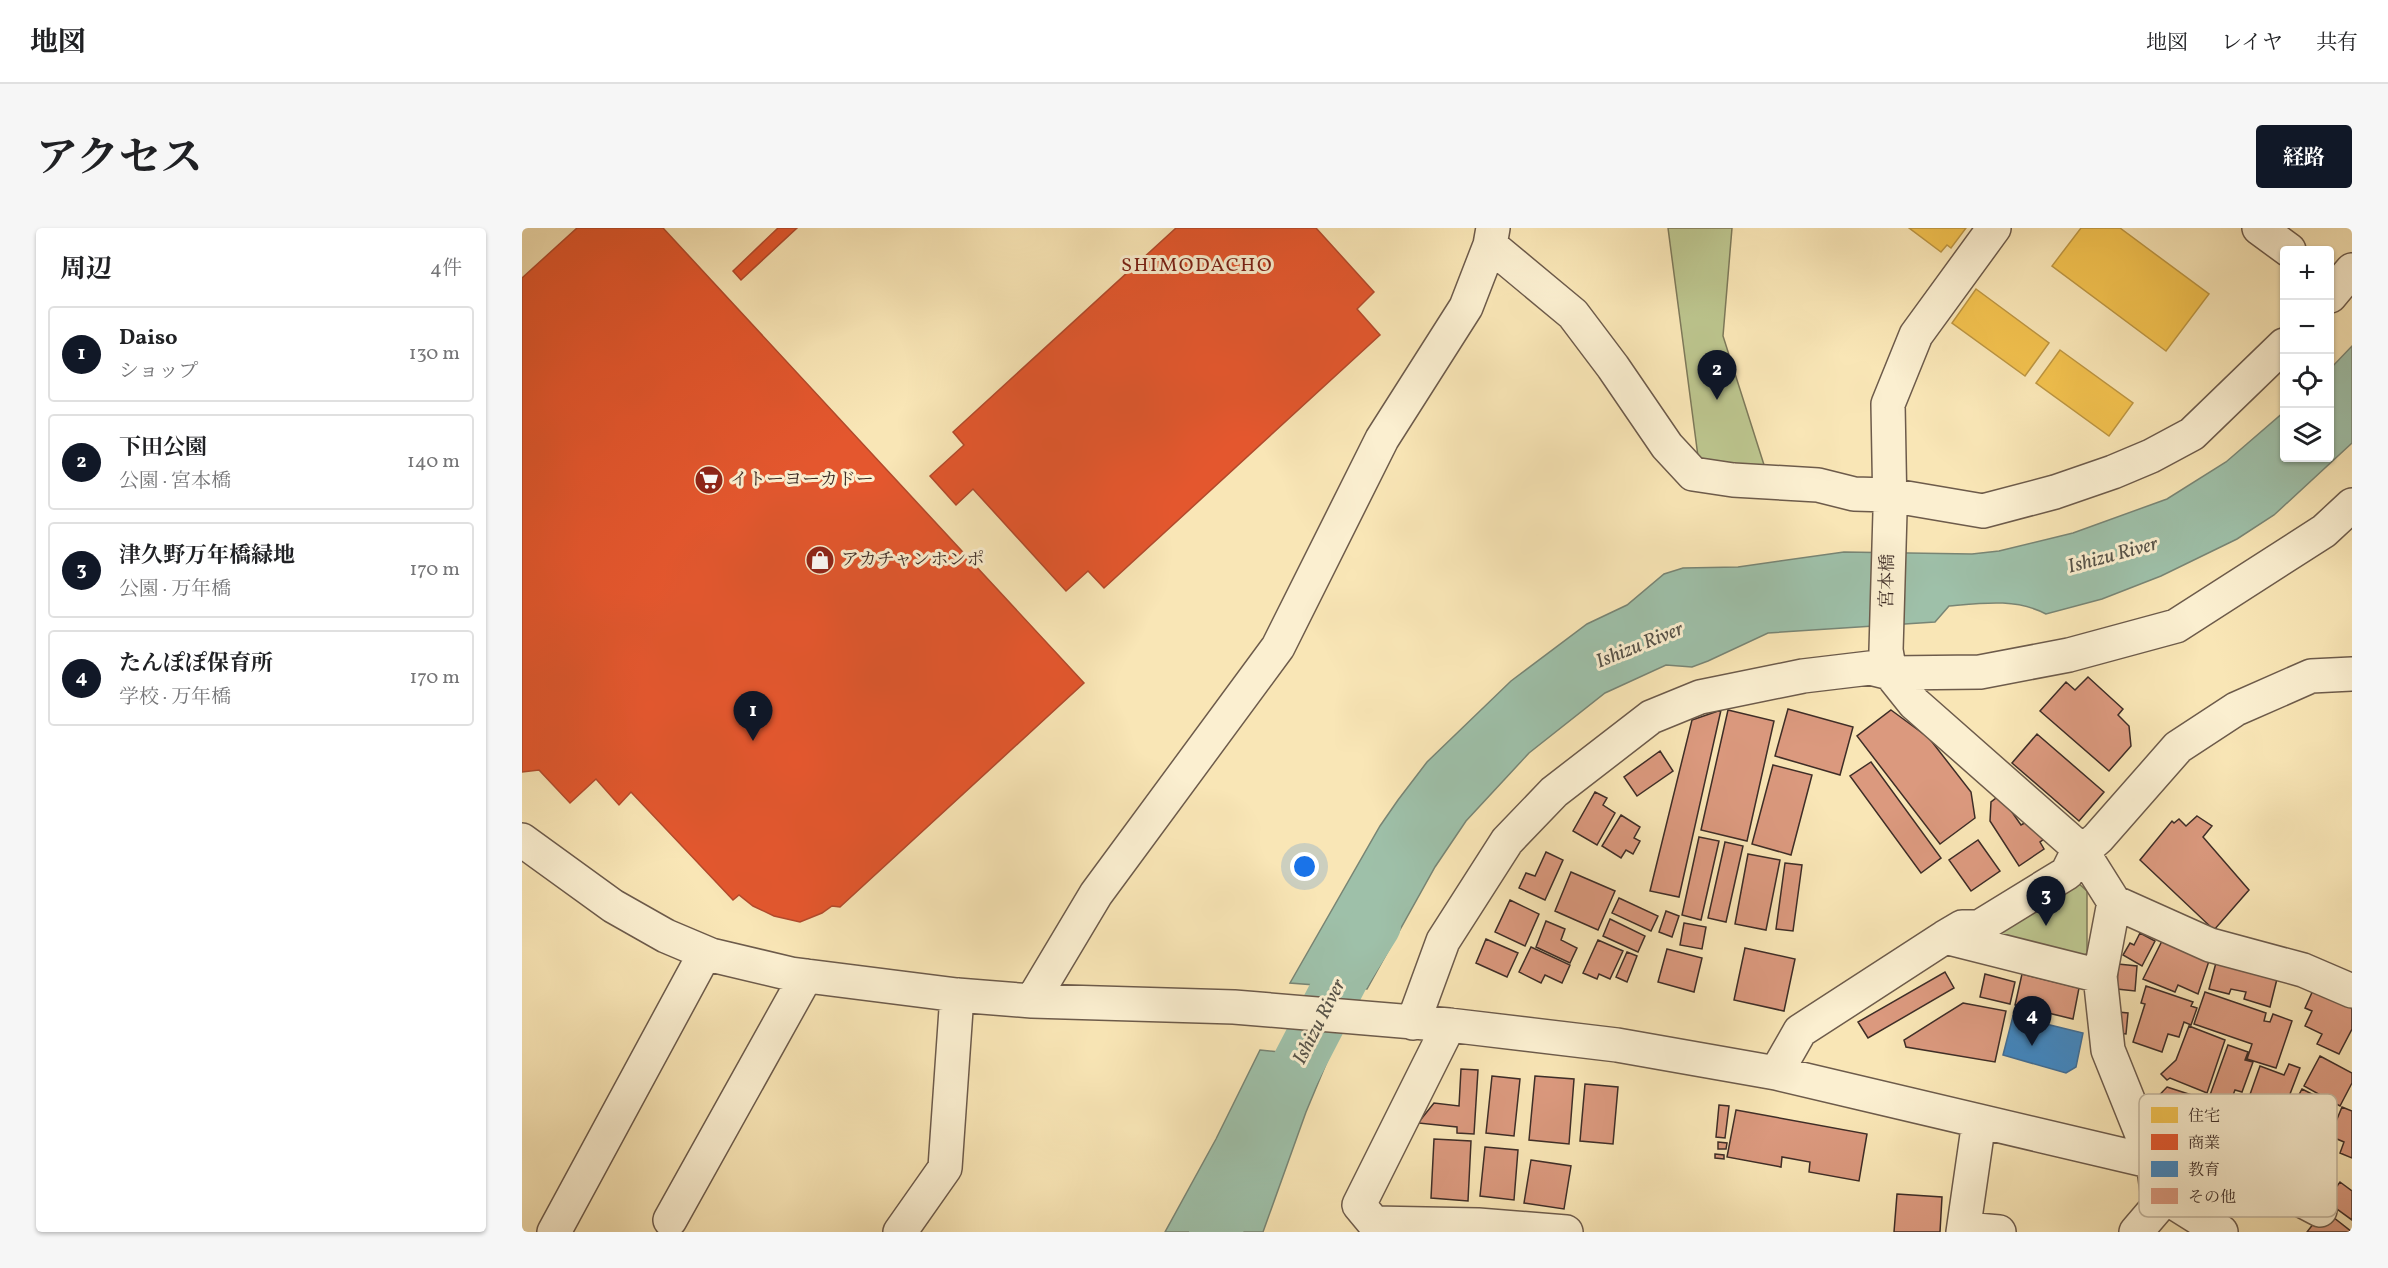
<!DOCTYPE html>
<html lang="ja">
<meta charset="utf-8">
<style>
body{margin:0;font-family:Vollkorn,"Noto Serif JP",serif;background:#f6f6f6;color:#202124}
.controls{position:absolute;right:18px;top:18px;display:grid;overflow:hidden;border-radius:6px;box-shadow:0 2px 4px #0004}
.controls button{width:54px;height:54px;display:grid;place-items:center;padding:0;border:0;border-bottom:2px solid #e0e0e0;background:#fff;color:#202124;font:30px sans-serif}
.you{position:absolute;left:783px;top:639px;width:21px;height:21px;margin:-15px;border:4px solid #fff;border-radius:50%;background:#1a73e8;box-shadow:0 0 0 9px #1a73e833}
.badge{display:grid;place-items:center;width:39px;height:39px;border-radius:50%;background:#111827;color:#fff;font-size:20px;font-weight:700}
.pin{position:absolute;translate:-50% -50px;filter:drop-shadow(0 2px 3px #0008)}
.pin::after{content:'';position:absolute;top:32px;width:21px;height:18px;background:inherit;clip-path:polygon(0 0,100% 0,50% 100%)}
.list{margin:0;padding:0;list-style:none}
h2{display:flex;justify-content:space-between;align-items:center;height:78px;margin:0;padding:0 24px;font-size:26px}
h2 small{font-size:20px;font-weight:400;color:#757577}
.list li{display:grid;grid-template-columns:39px 1fr auto;gap:18px;align-items:center;box-sizing:border-box;height:96px;margin:0 12px 12px;padding:0 12px;border:2px solid #e0e0e0;border-radius:6px}
.list b{display:block;font-size:22px;white-space:nowrap}
.list p{margin:0;font-size:20px;white-space:nowrap;color:#757577}
.list em{font-size:20px;font-style:normal;color:#757577}
.icon{flex:none;width:33px;height:33px;fill:none;stroke:currentColor;stroke-width:2;stroke-linecap:round;stroke-linejoin:round}
.map{position:relative;flex:none;width:1830px;height:1004px;overflow:hidden;border-radius:6px}
header{display:flex;align-items:center;gap:36px;box-sizing:border-box;height:84px;padding:0 30px;background:#fff;border-bottom:2px solid #e0e0e0}
header strong{font-size:28px}
nav{display:flex;gap:33px;margin-inline-start:auto;font-size:21px}
.intro{display:flex;align-items:center;justify-content:space-between;box-sizing:border-box;height:144px;padding:0 36px}
h1{margin:0;font-size:42px}
.button{padding:15px 27px;border-radius:6px;background:#111827;color:#fff;font-size:21px;font-weight:700}
main{display:flex;gap:36px;padding:0 36px}
aside{flex:1;background:#fff;border-radius:6px;box-shadow:0 2px 4px #0004}
.map>svg:first-child{display:block}
.green{fill:#bcc58e;stroke:#7d795a;stroke-width:1.5}
.water{fill:#9ec0a9;stroke:#788575;stroke-width:1.5}
.homes{fill:#f2c14e;stroke:#bc9542;stroke-width:1.5}
.shops{fill:#e4572e;stroke:#b24a2c;stroke-width:1.5}
.schools{fill:#3f88c5;stroke:#3f6d96;stroke-width:1.5}
.lines{fill:none;stroke-linecap:round;stroke-linejoin:round}
.river{stroke:#9ec0a9;stroke-width:52}
.building{fill:#db997e;stroke:#3e2d27;stroke-width:1.5}
.minor-casing{stroke:#6d5b4b;stroke-width:36}
.minor{stroke:#fbefd0;stroke-width:33}
.labels{text-anchor:middle;dominant-baseline:central;stroke-width:6;stroke-linejoin:round;paint-order:stroke}
.poi-label{font-size:18px;fill:#3e2d27;stroke:#fbefd0;text-anchor:start}
.street-label{font-size:18px;fill:#3e2d27;stroke:#fbefd0}
.neighbourhood-label{font-size:20px;letter-spacing:1.5px;fill:#7a1f14;stroke:#fbefd0}
.water-label{font-size:20px;font-style:italic;fill:#565248;stroke:#fbefd0}
.key{fill:#fbefd0;stroke:#c2b59d;stroke-width:1.5}
.key-label{font-size:16px;fill:#3e2d27}
</style>
<header>
<strong>地図</strong>
<nav><a>地図</a><a>レイヤ</a><a>共有</a></nav>
</header>
<div class="intro"><h1>アクセス</h1><a class="button">経路</a></div>
<main>
<aside>
<h2>周辺<small>4件</small></h2>
<ul class="list">
<li><span class="badge">1</span><div><b>Daiso</b><p>ショップ</p></div><em>130 m</em></li>
<li><span class="badge">2</span><div><b>下田公園</b><p>公園 · 宮本橋</p></div><em>140 m</em></li>
<li><span class="badge">3</span><div><b>津久野万年橋緑地</b><p>公園 · 万年橋</p></div><em>170 m</em></li>
<li><span class="badge">4</span><div><b>たんぽぽ保育所</b><p>学校 · 万年橋</p></div><em>170 m</em></li>
</ul>
</aside>
<div class="map">
<svg width="1830" height="1004" viewBox="0 0 1830 1004">
<rect width="100%" height="100%" fill="#f9e6b6"/>
<filter id="stains"><feTurbulence type="fractalNoise" baseFrequency=".00333" numOctaves="4"/><feColorMatrix values="0 0 0 0 .2 0 0 0 0 .09 0 0 0 0 .02 0 0 0 .5 -.17"/></filter>
<radialGradient id="worn" r=".72"><stop offset=".6" stop-color="#630" stop-opacity="0"/><stop offset="1" stop-color="#630" stop-opacity=".3"/></radialGradient>
<!-- green -->
<path class="green" d="M1146,0H1210L1201,108L1243,240L1177,236Z
M1555,654L1565,663V725L1556,733L1468,706Z"/>
<!-- water -->
<path class="water" d="M1830,118V215L1752,287L1715,311L1639,348L1580,371L1524,386C1494,370 1460,375 1427,378L1413,394L1246,405L1186,433L1170,439L1144,437L1083,465L1007,525L944,593L913,639L845,761L768,755L858,598L876,572L905,534L989,453L1065,396L1105,377L1142,346L1161,340L1216,339L1322,324L1450,326L1477,323L1551,305L1645,271L1704,234L1762,184V230H1808V141Z
M738,822L807,829L784,884L741,1004H643L694,911Z"/>
<!-- homes -->
<path class="homes" d="M1387,0H1444L1429,20L1425,17L1419,24Z
M1559,0H1598L1687,66L1644,123L1530,38Z
M1454,61L1527,115L1503,148L1430,95Z
M1538,122L1611,175L1587,208L1514,155Z"/>
<!-- shops -->
<path class="shops" d="M55,0H141L562,455L318,679L310,678L300,685L278,694L252,688L231,678L217,667L211,672L109,564L97,577L74,551L48,575L17,542L0,544V50Z
M256,0H275L219,52L211,43Z
M654,0H794L852,64L835,81L858,107L582,360L566,343L544,363L451,261L434,277L408,248L442,217L431,204Z"/>
<!-- schools -->
<path class="schools" d="M1491,788L1561,805L1554,839L1544,845L1481,827Z"/>
<g class="lines">
<!-- river -->
<path class="river" d="M693,1004L711,961L823,745L853,697"/>
</g>
<!-- building -->
<path class="building" d="M1566,449L1601,481L1596,487L1607,498L1609,518L1587,543L1518,483L1544,454L1553,462Z
M1266,481L1331,499L1318,547L1253,528Z
M1199,482L1157,669L1128,663L1170,492Z
M1206,482L1252,493L1225,613L1179,602Z
M1369,482L1407,510L1449,564L1453,590L1418,616L1335,508Z
M1515,506L1582,564L1557,593L1490,535Z
M1138,523L1151,543L1115,568L1102,549Z
M1349,534L1419,630L1399,645L1328,548Z
M1251,537L1290,547L1269,627L1230,616Z
M1073,564L1085,570L1081,577L1093,585L1075,617L1051,603Z
M1478,567L1499,597L1508,592L1522,611L1518,614L1522,621L1497,638L1468,593L1469,574Z
M1099,587L1118,599L1112,610L1118,613L1111,626L1104,622L1099,630L1080,618Z
M1675,588L1690,598L1681,609L1727,662L1692,702L1618,632L1650,593L1652,595L1657,591L1664,598Z
M1177,609L1197,613L1179,692L1160,687Z
M1456,612L1478,643L1449,663L1427,632Z
M1203,614L1221,618L1204,694L1186,690Z
M1024,624L1041,632L1023,672L997,660L1004,645L1013,648Z
M1226,626L1258,632L1244,702L1213,696Z
M1263,635L1280,637L1271,703L1254,701Z
M1049,644L1093,663L1076,702L1033,683Z
M1097,670L1136,688L1129,703L1090,685Z
M988,672L1017,686L1003,718L973,704Z
M1144,683L1157,688L1150,709L1137,704Z
M1088,691L1123,708L1116,724L1081,708Z
M1024,693L1043,701L1039,712L1055,720L1048,735L1014,719Z
M1162,695L1184,699L1180,721L1158,717Z
M1618,705L1633,713L1620,738L1601,727L1608,715L1612,717Z
M964,711L996,725L985,749L954,735Z
M1641,711L1688,730L1676,766L1656,757L1653,764L1621,751Z
M1076,712L1101,723L1088,751L1077,746L1075,751L1061,745Z
M1009,719L1048,737L1040,755L1023,747L1019,755L997,744Z
M1223,720L1273,731L1262,783L1212,772Z
M1145,721L1180,730L1172,764L1136,754Z
M1105,724L1115,728L1105,754L1094,749Z
M1695,731L1756,747L1748,779L1722,771L1724,764L1709,761L1707,766L1687,761Z
M1596,736L1615,738L1613,763L1595,761Z
M1423,744L1432,760L1346,810L1336,794Z
M1463,746L1493,754L1488,776L1458,769Z
M1500,746L1557,760L1551,791L1493,777Z
M1624,758L1671,774L1669,778L1675,780L1669,797L1662,794L1657,809L1646,806L1640,824L1611,814L1623,776L1619,775Z
M1792,760L1830,779V801L1817,826L1795,816L1800,806L1783,798L1790,783L1783,780Z
M1683,764L1744,785L1742,793L1748,794L1751,786L1770,793L1754,840L1725,831L1730,816L1672,796Z
M1441,775L1484,783L1473,834L1384,819L1382,812Z
M1596,784L1606,785L1604,806L1595,805Z
M1667,798L1703,812L1685,865L1648,850L1645,852L1639,846L1654,832Z
M1706,817L1726,824L1723,832L1731,834L1720,864L1713,862L1708,875L1688,867Z
M1798,828L1830,845V855L1818,878L1782,858Z
M1767,836L1778,840L1763,879L1748,873L1744,883L1725,875L1738,838L1762,847Z
M939,841L956,842L952,906L935,905V899L896,895L912,875L937,878Z
M970,848L998,851L992,908L964,905Z
M1013,848L1052,851L1047,916L1007,912Z
M1063,856L1096,859L1091,916L1058,913Z
M1645,859L1679,870L1667,906L1636,895L1628,877Z
M1780,861L1792,867L1784,882L1772,876Z
M1197,877L1207,878L1203,910L1194,909Z
M1820,879L1830,883V930L1818,925L1822,914L1808,908Z
M1214,882L1345,906L1337,953L1287,944L1288,934L1260,929L1259,939L1205,929Z
M912,911L949,913L946,973L909,970Z
M1196,914L1205,915L1204,921H1196Z
M963,919L996,922L992,972L958,968Z
M1193,926L1202,927V931L1193,930Z
M1009,932L1049,938L1042,981L1002,975Z
M1818,954L1830,963V992L1804,973Z
M1375,966L1420,969L1418,1004H1372Z
M1802,982L1830,1004H1785Z"/>
<g class="lines">
<!-- minor casing -->
<g class="minor-casing">
<path id="minor" d="M1472,0L1394,107L1366,176L1368,284L1364,422L1368,445L1392,475L1560,623L1592,674L1688,717L1781,742L1830,763
M1737,0L1767,22
M968,17L1051,86L1091,139L1145,218L1171,246L1211,252L1296,257L1332,266L1367,267L1461,283L1533,264L1591,244L1629,228L1670,206L1762,117
M1808,68L1830,42
M0,612L91,678L144,708L189,727L269,746L435,767L510,773L712,779L927,797L1095,817L1254,845L1631,934L1693,932L1745,954L1798,982
M1592,674L1578,748L1586,822L1631,934L1656,977L1699,1004
M1423,709L1578,748
M510,773L574,666L756,419L860,211L944,79L968,17L971,0
M891,795L921,713L985,613L1032,564L1129,489L1178,469L1281,448L1348,440L1368,445L1458,444L1547,427L1654,398L1802,303L1830,277
M927,797L837,977L852,995L956,997L1044,1004
M1254,845L1278,803L1423,709L1440,699H1457L1545,645L1552,631L1576,610L1656,519L1714,481L1789,448L1830,446
M148,992L284,748
M1443,1001L1477,1004
M32,1004L183,725
M378,1004L423,940L435,767
M1441,1004L1457,893
M1614,1004L1637,977L1632,941"/>
</g>
<!-- minor -->
<use href="#minor" class="minor"/>
</g>
<!-- icons -->
<defs>
<g id="supermarket-disc" transform="scale(1.5)"><circle r="9.5" fill="#8f2418" stroke="#fbefd0"/><path d="M-6-5.5h2.5l.6 2H6L4.5 2H-2.5L-4.4-4H-6ZM-1.5 3.2a1.3 1.3 0 1 0 .1 0ZM3 3.2a1.3 1.3 0 1 0 .1 0Z" fill="#fff"/></g>
<g id="shop-disc" transform="scale(1.5)"><circle r="9.5" fill="#8f2418" stroke="#fbefd0"/><path d="M-5-2.5h2.3a2.7 3.5 0 0 1 5.4 0H5L5.5 6h-11ZM-1.5-2.5h3a1.5 2.3 0 0 0-3 0Z" fill="#fff"/></g>
</defs>
<g fill-rule="evenodd">
<use href="#supermarket-disc" x="187" y="252"/>
<use href="#shop-disc" x="298" y="332"/>
</g>
<g class="labels">
<!-- poi labels -->
<g class="poi-label">
<text x="208" y="252">イトーヨーカドー</text>
<text x="319" y="332">アカチャンホンポ</text>
</g>
<!-- street labels -->
<g class="street-label">
<text transform="translate(1366 353) rotate(-89)">宮本橋</text>
</g>
<!-- neighbourhood labels -->
<g class="neighbourhood-label">
<text x="675" y="38">SHIMODACHO</text>
</g>
<!-- water labels -->
<g class="water-label">
<text transform="translate(1591 328) rotate(-15)">Ishizu River</text>
<text transform="translate(1118 418) rotate(-22)">Ishizu River</text>
<text transform="translate(798 794) rotate(-63)">Ishizu River</text>
</g>
</g>
<!-- legend -->
<rect x="1617" y="866" width="198" height="123" rx="9" class="key"/>
<rect x="1629" y="879" width="27" height="16" fill="#f2c14e"/>
<rect x="1629" y="906" width="27" height="16" fill="#e4572e"/>
<rect x="1629" y="933" width="27" height="16" fill="#3f88c5"/>
<rect x="1629" y="960" width="27" height="16" fill="#db997e"/>
<g class="key-label">
<text x="1666" y="893">住宅</text>
<text x="1666" y="920">商業</text>
<text x="1666" y="947">教育</text>
<text x="1666" y="974">その他</text>
</g>
<rect width="100%" height="100%" filter="url(#stains)"/>
<rect width="100%" height="100%" fill="url(#worn)"/>
</svg>
<div class="controls">
<button>+</button>
<button>−</button>
<button><svg class="icon" aria-label="locate" viewBox="0 0 24 24"><circle cx="12" cy="12" r="6"/><path d="M12 2v4M12 18v4M2 12h4M18 12h4"/></svg></button>
<button><svg class="icon" aria-label="layers" viewBox="0 0 24 24"><path d="M12 4l9 5-9 5-9-5zM3 14l9 5 9-5"/></svg></button>
</div>
<div class="you"></div>
<div class="pin badge" style="left:231px;top:513px">1</div>
<div class="pin badge" style="left:1195px;top:172px">2</div>
<div class="pin badge" style="left:1524px;top:698px">3</div>
<div class="pin badge" style="left:1510px;top:818px">4</div>
</div>
</main>
